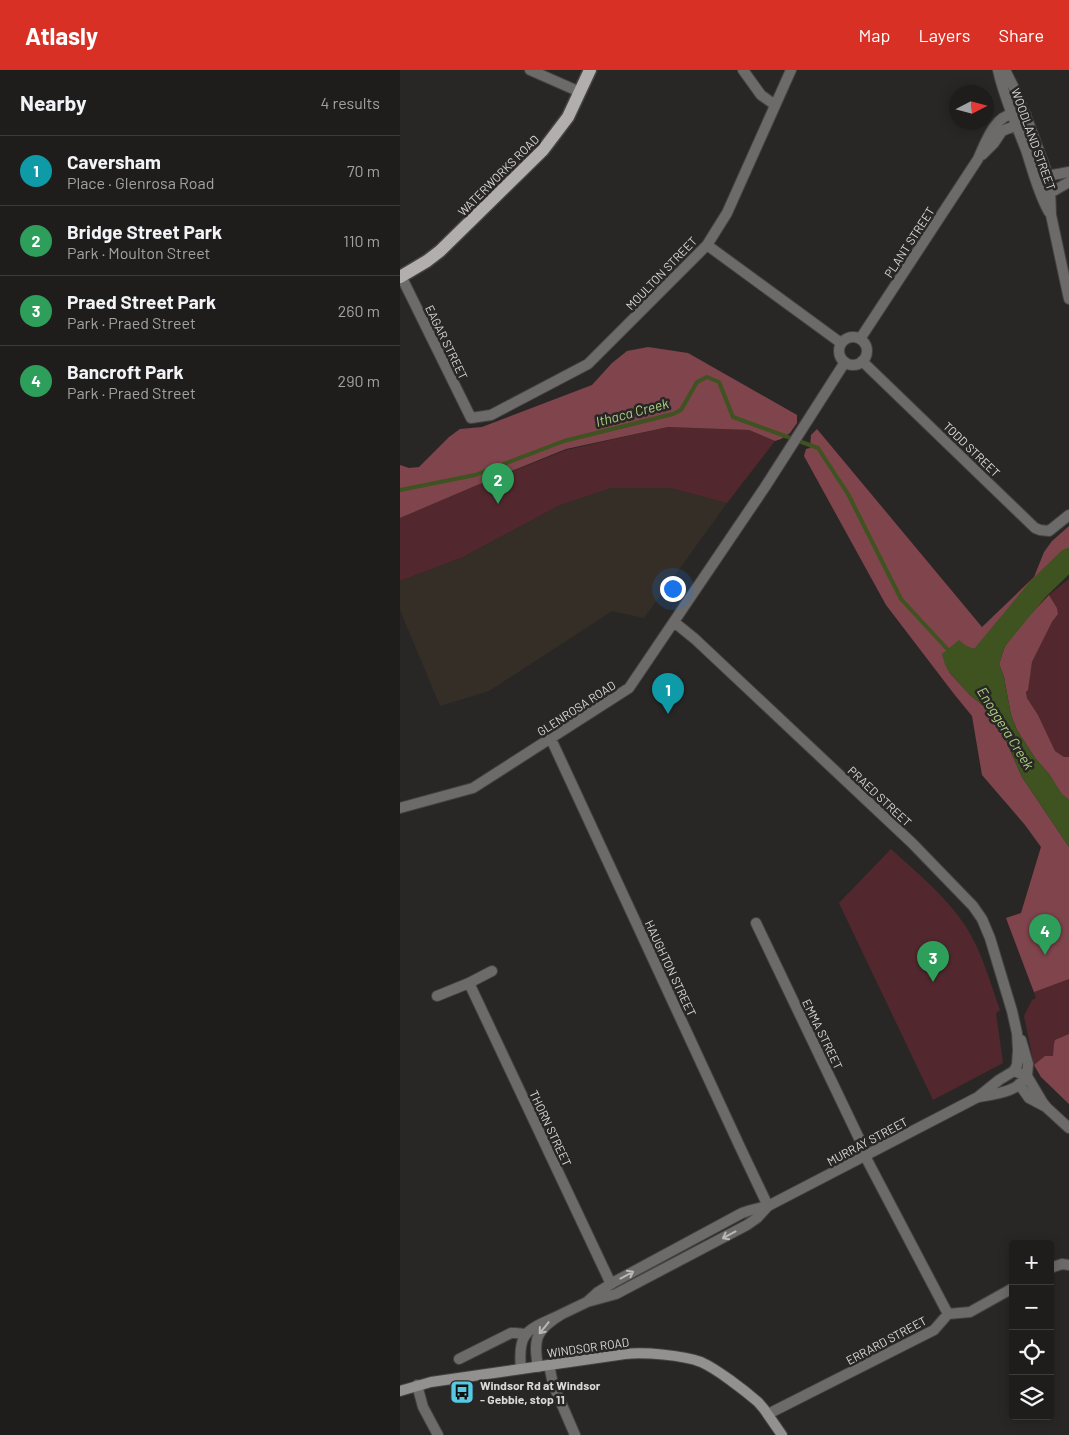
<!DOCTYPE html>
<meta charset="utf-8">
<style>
body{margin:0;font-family:Barlow,sans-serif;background:#272625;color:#f1f3f6}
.controls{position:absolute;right:15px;bottom:15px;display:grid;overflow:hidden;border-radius:5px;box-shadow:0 2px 12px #0003}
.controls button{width:45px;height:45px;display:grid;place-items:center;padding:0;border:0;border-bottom:1px solid #3c3b3b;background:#1f1d1c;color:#f1f3f6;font:25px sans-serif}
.compass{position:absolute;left:549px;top:15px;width:45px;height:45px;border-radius:50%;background:#1f1d1c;box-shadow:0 2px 12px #0003;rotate:84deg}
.you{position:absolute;left:272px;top:518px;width:18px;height:18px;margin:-12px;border:4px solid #fff;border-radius:50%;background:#1a73e8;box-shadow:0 0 0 8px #1a73e833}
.badge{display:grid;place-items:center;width:32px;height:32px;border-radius:50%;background:#d93025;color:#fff;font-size:16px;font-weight:700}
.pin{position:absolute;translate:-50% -41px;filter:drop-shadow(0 1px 2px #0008)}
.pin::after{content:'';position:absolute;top:26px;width:18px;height:15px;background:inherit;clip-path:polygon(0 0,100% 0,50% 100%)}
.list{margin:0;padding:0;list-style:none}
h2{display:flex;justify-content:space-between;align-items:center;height:65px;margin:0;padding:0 20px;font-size:21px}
h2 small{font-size:16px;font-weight:400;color:#a1a2a3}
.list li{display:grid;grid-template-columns:32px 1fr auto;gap:15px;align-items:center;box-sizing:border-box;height:70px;padding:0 20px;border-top:1px solid #3c3b3b}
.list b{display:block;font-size:19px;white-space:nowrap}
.list p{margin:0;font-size:16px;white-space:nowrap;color:#a1a2a3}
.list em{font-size:16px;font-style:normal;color:#a1a2a3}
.icon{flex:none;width:28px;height:28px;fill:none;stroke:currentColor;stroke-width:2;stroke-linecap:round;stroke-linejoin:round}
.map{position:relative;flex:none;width:669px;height:1365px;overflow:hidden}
header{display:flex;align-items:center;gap:30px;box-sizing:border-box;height:70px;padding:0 25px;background:#d93025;color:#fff}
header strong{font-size:24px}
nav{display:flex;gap:28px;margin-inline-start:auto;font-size:18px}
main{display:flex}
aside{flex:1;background:#1f1d1c}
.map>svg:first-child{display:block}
.built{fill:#342e27}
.green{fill:#52282e}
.forest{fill:#7f444c}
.water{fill:#3e531f}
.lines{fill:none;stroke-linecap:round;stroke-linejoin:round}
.stream{stroke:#3e531f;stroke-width:4}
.river{stroke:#3e531f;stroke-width:22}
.minor-casing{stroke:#454342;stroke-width:12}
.tertiary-casing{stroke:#454342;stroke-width:12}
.secondary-casing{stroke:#454342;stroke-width:12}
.primary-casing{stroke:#454342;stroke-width:15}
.minor{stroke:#6c6b6a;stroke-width:10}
.tertiary{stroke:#6c6b6a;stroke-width:10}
.secondary{stroke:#939190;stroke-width:10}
.primary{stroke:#b1aead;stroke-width:12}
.oneway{stroke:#b9b8b7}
.labels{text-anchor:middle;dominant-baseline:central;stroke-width:5;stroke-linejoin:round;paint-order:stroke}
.street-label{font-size:12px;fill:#dad9d8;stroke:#292725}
.poi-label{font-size:12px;font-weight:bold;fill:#dad9d8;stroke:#292725;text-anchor:start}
.water-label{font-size:14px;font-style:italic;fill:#adcf80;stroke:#292725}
</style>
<header>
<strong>Atlasly</strong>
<nav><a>Map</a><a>Layers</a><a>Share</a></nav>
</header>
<main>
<aside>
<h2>Nearby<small>4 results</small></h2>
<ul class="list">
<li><span class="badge" style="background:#0f9aa8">1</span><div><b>Caversham</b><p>Place · Glenrosa Road</p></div><em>70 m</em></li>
<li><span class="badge" style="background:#2e9e5b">2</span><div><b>Bridge Street Park</b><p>Park · Moulton Street</p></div><em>110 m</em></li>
<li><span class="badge" style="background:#2e9e5b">3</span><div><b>Praed Street Park</b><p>Park · Praed Street</p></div><em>260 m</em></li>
<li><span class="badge" style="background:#2e9e5b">4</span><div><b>Bancroft Park</b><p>Park · Praed Street</p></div><em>290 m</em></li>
</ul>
</aside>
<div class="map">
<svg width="669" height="1365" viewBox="0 0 669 1365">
<rect width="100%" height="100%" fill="#292725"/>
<!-- built -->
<path class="built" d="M211,418H270L327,433L244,548L212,541L89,621L40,636L0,540V511L63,487L160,435Z"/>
<!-- green -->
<path class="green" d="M268,357L349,360L375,371L327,433L270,418H211L160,435L63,487L0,511V448L75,416L166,380Z
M669,509V687H664L655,681L638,645L627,628L626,621L632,592L652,552L658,544L657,538L649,525Z
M641,777H669V1034L641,1007L634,995L624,946L632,930L636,928L606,848L621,843Z
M491,779C517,803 547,827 566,857C582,882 590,912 600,940L596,943L603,993L533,1030L439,833Z"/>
<!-- forest -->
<path class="forest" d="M248,277L288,283L397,345V353L390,363L381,369L375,371L349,360L268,357L166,379L75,416L0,448V395L9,398L19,397L49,367L60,359L82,357L192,315L212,293L227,281Z
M417,359L582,557L634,507L644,482L652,471L669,456V483L640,512L589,573C581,577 575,581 566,577L549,602L570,625L586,638L591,646L603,664L622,707L669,777V909L634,922L606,848L621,843L641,777L625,755L582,705L572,646L554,624L486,535L404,386L406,379L410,378L411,365Z
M649,525L657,538L658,544L652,552L632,592L628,620L626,622L627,628L638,645L655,681L664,687H669V730L662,725L649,704L635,688L617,660L611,645L604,607L599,594L605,576L628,547Z
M669,964V1034L641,1007L634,995L645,986H653L654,974L655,970Z"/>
<!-- water -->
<path class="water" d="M600,561L609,571L605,576L599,594L604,607L611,645L617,660L635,688L649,704L662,724L669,730V777L622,707L603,664L591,646L586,638L570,625L549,602L545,595L542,584L559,570C578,587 587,576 600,561Z"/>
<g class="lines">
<!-- stream -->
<path class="stream" d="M0,420L75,405L164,371L273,344L281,340L297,312L307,307L319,312L333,347L418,378L448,424L501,529L550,582"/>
<!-- river -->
<path class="river" d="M584,586L585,583L638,519L669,489"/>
<!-- minor casing -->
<g class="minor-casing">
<path id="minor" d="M130,0L180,22
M343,0L361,25L375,35
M598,0C604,28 616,54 626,80C633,101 638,123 649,142
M605,0L614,18L629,54L646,100L650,118L651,145L669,229
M582,85L594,73L602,61L617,55L620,51
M644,110L647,106L669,102
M644,120L650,123L669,112
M307,175L441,273
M1,206L71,348L91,345L188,294L307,175L327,143L391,0
M439 281a14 14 0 1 1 28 0a14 14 0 1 1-28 0Z
M460,269L578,89C585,74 594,46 613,44C617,43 622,45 626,45
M462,291L635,458L640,460L649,461L669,445
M274,552L295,569L512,773L573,836L582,849L590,868L612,941L617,963L618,980L617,995L614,1001
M151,669L340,1077L368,1136
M0,738L73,718L229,618L365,417L445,292
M356,853L467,1085
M69,913L211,1214
M37,926L69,913L92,901
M621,970L628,994L627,1006L643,1033L648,1039
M619,1014L629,1028L646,1037L669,1058
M465,1086L548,1244
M650,1198L662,1194L669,1195
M59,1289L111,1263H115L125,1264
M149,1295L153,1314L175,1365
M17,1315L23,1337L38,1365
M368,1344L534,1260L548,1244L570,1242L613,1218"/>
</g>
<!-- tertiary casing -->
<g class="tertiary-casing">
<path id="tertiary" d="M579,1027C595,1024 618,1022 627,1006L614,1001
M187,1232L216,1224L347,1155L357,1148L368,1136
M162,1244L187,1232L198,1222L214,1212L342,1143L351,1140L368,1136L578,1027L599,1010L614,1001
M121,1299C117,1259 129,1260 162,1244C136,1260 133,1268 138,1297"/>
</g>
<!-- secondary casing -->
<g class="secondary-casing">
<path id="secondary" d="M0,1321L31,1312L225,1284C244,1282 283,1285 301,1292C317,1299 344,1320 358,1332L364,1339L382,1365"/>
</g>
<!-- primary casing -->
<g class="primary-casing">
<path id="primary" d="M0,207L27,191L40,181L143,80L168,47L190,0"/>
</g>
<!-- minor -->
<use href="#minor" class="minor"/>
<!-- tertiary -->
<use href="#tertiary" class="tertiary"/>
<!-- secondary -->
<use href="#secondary" class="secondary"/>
<!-- primary -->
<use href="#primary" class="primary"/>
</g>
<!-- one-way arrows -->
<defs><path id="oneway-shaft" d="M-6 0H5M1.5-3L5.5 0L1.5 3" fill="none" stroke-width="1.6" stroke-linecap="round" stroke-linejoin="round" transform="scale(1.25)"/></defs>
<g class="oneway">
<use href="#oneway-shaft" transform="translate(329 1165) rotate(152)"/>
<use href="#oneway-shaft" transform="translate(227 1205) rotate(-28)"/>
<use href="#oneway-shaft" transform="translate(144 1258) rotate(129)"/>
</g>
<!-- icons -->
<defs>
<g id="bus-square" transform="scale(1.25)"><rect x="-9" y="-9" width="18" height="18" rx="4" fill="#57c9e2" stroke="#292725"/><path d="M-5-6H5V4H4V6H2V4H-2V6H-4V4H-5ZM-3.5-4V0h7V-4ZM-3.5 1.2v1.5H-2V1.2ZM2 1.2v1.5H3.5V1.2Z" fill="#111"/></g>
</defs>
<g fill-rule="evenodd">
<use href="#bus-square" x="62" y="1322"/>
</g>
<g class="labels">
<!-- street labels -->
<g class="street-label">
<text transform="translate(634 69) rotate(70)">WOODLAND STREET</text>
<text transform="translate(98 105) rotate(-45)">WATERWORKS ROAD</text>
<text transform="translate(509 172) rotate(-57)">PLANT STREET</text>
<text transform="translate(261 203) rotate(-46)">MOULTON STREET</text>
<text transform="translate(47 272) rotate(64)">EAGAR STREET</text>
<text transform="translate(572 379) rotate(44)">TODD STREET</text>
<text transform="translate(176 638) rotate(-33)">GLENROSA ROAD</text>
<text transform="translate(480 726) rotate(43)">PRAED STREET</text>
<text transform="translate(271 898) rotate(65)">HAUGHTON STREET</text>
<text transform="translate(423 964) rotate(64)">EMMA STREET</text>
<text transform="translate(151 1058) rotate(65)">THORN STREET</text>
<text transform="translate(467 1071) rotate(-28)">MURRAY STREET</text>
<text transform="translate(486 1270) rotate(-28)">ERRARD STREET</text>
<text transform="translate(188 1277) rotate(-8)">WINDSOR ROAD</text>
</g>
<!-- poi labels -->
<g class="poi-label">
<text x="80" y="1315">Windsor Rd at Windsor<tspan x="80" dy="14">- Gebbie, stop 11</tspan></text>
</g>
<!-- water labels -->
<g class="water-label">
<text transform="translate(232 342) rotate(-15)">Ithaca Creek</text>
<text transform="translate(606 658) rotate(58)">Enoggera Creek</text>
</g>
</g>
</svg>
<div class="controls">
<button>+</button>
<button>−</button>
<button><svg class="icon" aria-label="locate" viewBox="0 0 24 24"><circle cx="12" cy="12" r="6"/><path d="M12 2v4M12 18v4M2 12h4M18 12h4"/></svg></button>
<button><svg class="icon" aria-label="layers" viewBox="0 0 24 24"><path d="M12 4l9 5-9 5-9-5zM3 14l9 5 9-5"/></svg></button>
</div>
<svg class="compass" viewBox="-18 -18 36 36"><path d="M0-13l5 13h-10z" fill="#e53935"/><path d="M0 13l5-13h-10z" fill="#a1a2a3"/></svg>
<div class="you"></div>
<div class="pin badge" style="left:268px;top:644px;background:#0f9aa8">1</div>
<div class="pin badge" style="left:98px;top:434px;background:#2e9e5b">2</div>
<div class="pin badge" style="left:533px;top:912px;background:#2e9e5b">3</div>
<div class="pin badge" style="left:645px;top:885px;background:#2e9e5b">4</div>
</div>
</main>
